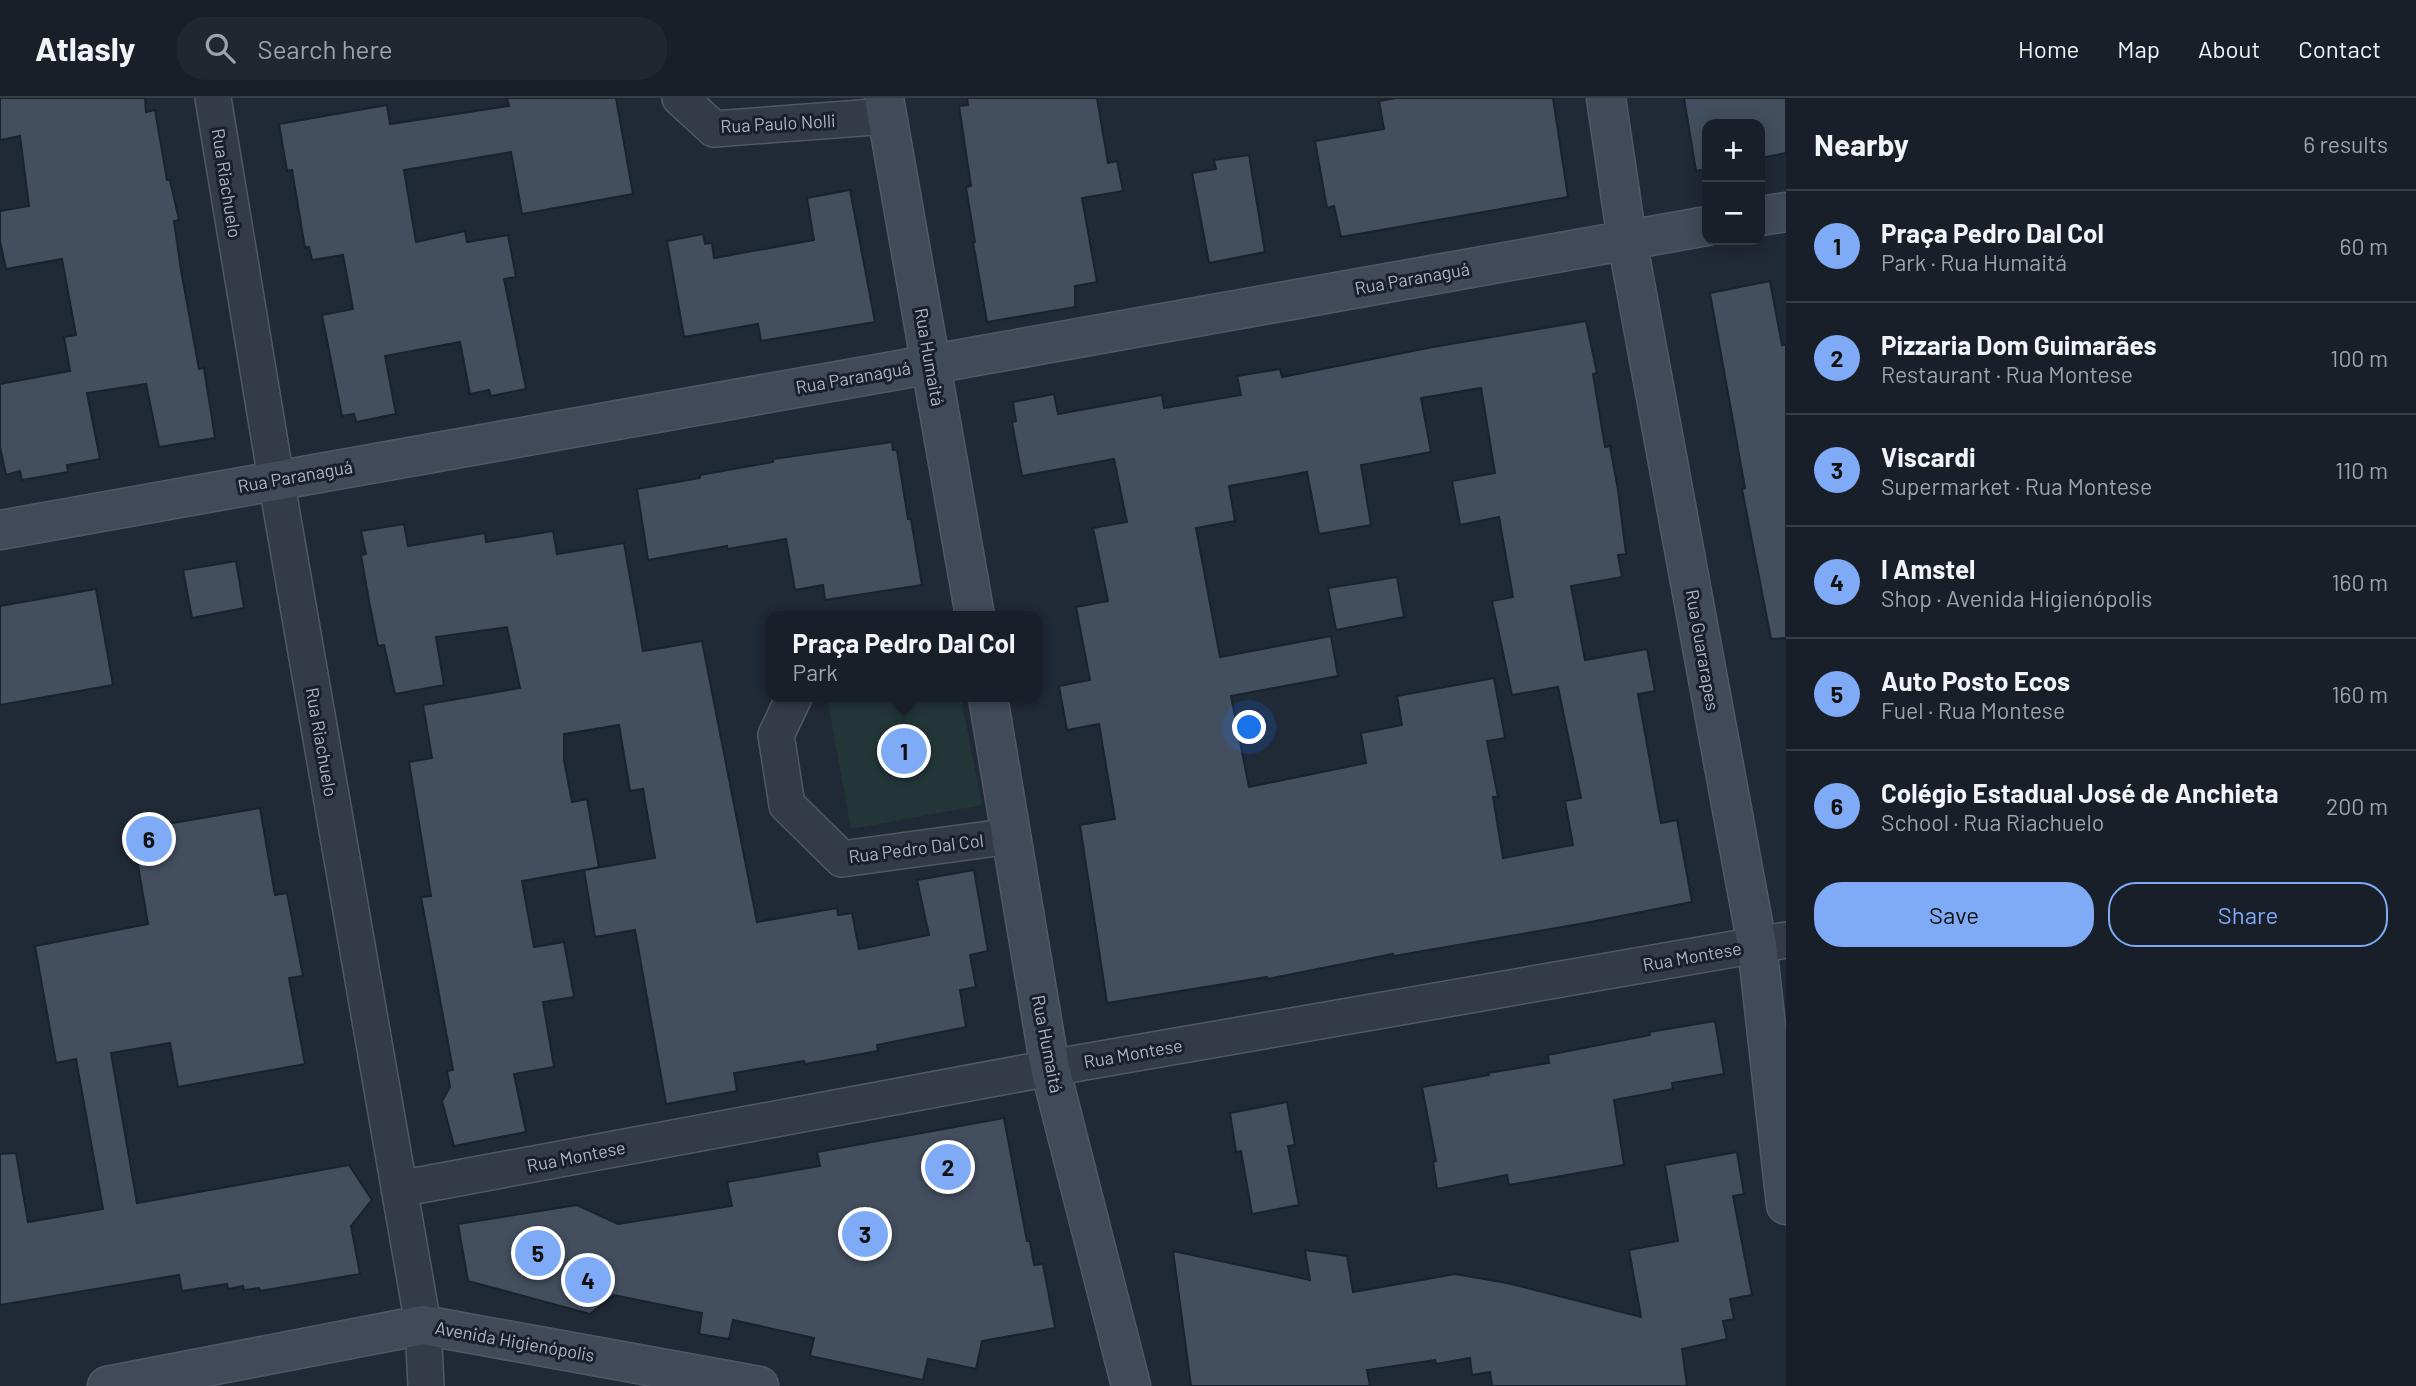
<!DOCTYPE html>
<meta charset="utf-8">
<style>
body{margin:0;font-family:Barlow,sans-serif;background:#212730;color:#f1f3f6}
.controls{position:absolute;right:21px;top:21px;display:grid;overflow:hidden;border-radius:14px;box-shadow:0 4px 18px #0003}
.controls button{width:63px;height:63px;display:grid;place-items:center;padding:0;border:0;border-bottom:2px solid #363d45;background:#181f28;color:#f1f3f6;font:35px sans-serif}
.you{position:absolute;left:1250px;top:630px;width:24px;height:24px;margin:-18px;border:5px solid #fff;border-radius:50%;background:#1a73e8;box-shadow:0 0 0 10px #1a73e833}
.badge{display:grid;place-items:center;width:46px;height:46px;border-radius:50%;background:#7fabf6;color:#111;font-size:23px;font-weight:700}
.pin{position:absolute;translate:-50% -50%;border:4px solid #fff;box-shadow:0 2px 7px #0006}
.popup{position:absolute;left:766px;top:513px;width:276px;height:91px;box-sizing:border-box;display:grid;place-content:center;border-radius:14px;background:#181f28;filter:drop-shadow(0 2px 5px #0005);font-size:23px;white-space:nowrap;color:#9fa2a8}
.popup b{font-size:26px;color:#f1f3f6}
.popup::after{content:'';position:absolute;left:50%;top:100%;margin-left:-14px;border:14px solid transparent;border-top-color:#181f28}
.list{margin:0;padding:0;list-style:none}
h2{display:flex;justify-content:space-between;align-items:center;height:91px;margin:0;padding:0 28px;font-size:30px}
h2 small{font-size:23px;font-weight:400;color:#9fa2a8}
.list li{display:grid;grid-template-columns:46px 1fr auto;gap:21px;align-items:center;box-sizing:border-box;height:112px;padding:0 28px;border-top:2px solid #363d45}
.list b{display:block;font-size:26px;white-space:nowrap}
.list p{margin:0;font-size:23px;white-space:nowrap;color:#9fa2a8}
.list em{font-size:23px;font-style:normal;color:#9fa2a8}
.actions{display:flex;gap:14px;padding:21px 28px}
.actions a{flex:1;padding:16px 0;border:2px solid #7fabf6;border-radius:28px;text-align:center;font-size:24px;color:#7fabf6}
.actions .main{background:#7fabf6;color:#111}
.icon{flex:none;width:38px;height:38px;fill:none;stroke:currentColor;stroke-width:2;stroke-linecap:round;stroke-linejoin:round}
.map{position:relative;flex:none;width:1786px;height:1288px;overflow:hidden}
header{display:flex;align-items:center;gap:42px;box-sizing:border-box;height:98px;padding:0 35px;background:#181f28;border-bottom:2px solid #363d45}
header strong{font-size:33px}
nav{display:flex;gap:38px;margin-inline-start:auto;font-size:24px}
.search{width:490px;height:63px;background:#212730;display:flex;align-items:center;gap:18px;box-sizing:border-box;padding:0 24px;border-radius:28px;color:#9fa2a8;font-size:26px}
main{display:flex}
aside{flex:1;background:#181f28}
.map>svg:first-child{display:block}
.green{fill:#223638}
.building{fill:#434e5e;stroke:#1a222d;stroke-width:2;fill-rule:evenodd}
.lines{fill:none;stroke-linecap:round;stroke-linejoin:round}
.street-casing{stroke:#505864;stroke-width:38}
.secondary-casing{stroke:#505864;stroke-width:41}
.street{stroke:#333b46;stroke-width:35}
.secondary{stroke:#414a59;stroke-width:38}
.labels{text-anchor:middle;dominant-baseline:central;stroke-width:6;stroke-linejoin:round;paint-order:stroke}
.street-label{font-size:18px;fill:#adb5c3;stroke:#19202b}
</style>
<header>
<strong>Atlasly</strong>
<div class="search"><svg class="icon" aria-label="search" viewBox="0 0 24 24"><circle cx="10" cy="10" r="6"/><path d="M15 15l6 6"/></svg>Search here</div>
<nav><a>Home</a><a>Map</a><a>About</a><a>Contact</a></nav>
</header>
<main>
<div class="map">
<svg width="1786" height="1288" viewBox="0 0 1786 1288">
<rect width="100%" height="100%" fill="#202936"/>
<!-- green -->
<path class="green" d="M827,599H961L982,707L851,731Z"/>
<!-- building -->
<path class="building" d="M0,0H145L146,14L155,12L167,82H170L179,122L174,123L181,172L199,271L204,270L215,340L159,349L146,286L87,295L100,361L67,367L68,374L22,382L20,373L6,377L0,349V286L70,273L64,239L76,237L62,161L6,171L0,143V113L29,108L20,38L0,42Z
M507,0H616L633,96L522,116L511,54L404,72L416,144L465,133L467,144L508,137L516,179L504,181L526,291L491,298L489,292L470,296L460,244L385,258L396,316L356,324L354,316L342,318L322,217L353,211L343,157L312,162L309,149L305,150L292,72L287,73L279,26L387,7L390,26L509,8Z
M967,0H1097L1108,65L1117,63L1123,93L1082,100L1097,184L1075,188V209L987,224L973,144H975L966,89L971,88L959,8L968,7Z
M1396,0H1553L1568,99L1341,139L1334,108L1327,110L1315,43L1384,31L1379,3Z
M1684,0H1786V55L1760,60V26H1707V71L1696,73Z
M1249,57L1265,154L1209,165L1192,75L1216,71L1214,62Z
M850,92L875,224L761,243L758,226L684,239L667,143L703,136L705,146L712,145L714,160L814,142L807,100Z
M1770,183L1782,247H1786V540L1771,541L1742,391L1745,390L1710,195Z
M1586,223L1597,275L1593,276L1605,349L1610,348L1618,392L1626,456L1618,457L1622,479L1571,488L1585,562L1647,551L1655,593L1638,596L1661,725L1677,722L1692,804L1585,825L1394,858L1393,856L1267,881V879L1107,905L1080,727L1115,721L1099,626L1067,632L1059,588L1090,582L1076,509L1108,503L1093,430L1127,424L1114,361L1022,378L1012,324L1016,323L1013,304L1054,296L1058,316L1162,297L1164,310L1241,297L1237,278L1280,271L1282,279L1433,249ZM1481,290L1495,375L1452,383L1460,427L1499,419L1513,499L1492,503L1512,597L1558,589L1581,700L1565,703L1573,747L1503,760L1493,699H1498L1487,643L1505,640L1494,580L1397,598L1402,627L1361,635L1366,665L1249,689L1231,598L1338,578L1331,538L1220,559L1196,430L1235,423L1229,388L1307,374L1319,436L1371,427L1361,367L1431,354L1421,300Z
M892,344L893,352H897L908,421H911L922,487L825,502L823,487L795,492L786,441L727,451V448L648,462L637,391L700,380V377L773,364V361Z
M404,426L408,448L485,435L486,444L553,433L557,456L624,445L643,553L702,543L757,824L837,810L838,817L852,815L859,851L929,837L917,782L974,772L988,853L970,857L976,889L960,892L966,929L877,947L878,953L805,966L804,963L734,975L737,993L666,1006L635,832L595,839L584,772L522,783L534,849L564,844L574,899L543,904L554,969L514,976L526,1034L454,1048L442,1003L450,989L447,973L453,972L421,799L431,798L409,664L432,660L423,607L520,590L507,529L436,539L444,587L395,596L384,547L378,548L369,503L361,457L366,456L361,433ZM619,627L630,693L643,691L655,760L584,772L599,769L587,701L572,704L564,662V636Z
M236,463L244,510L192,520L183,472Z
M1397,479L1404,519L1336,532L1328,490Z
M96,491L113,587L0,607V508Z
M260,710L275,797L287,795L303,878L289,880L305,966L178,989L170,945L111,955L137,1105L349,1067L372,1102L351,1128L360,1176L260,1193L259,1190L244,1192L243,1188L228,1191L227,1186L182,1193L179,1177L0,1207V1056L16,1055L28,1124L103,1111L76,961L56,965L35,848L148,826L132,732Z
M1715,923L1724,976L1672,985L1673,991L1614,1002L1624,1067L1509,1087L1507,1077L1437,1091L1433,1064L1436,1063L1422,989L1489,977L1488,975L1549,965L1548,957L1650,937L1649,934Z
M1287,1004L1295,1047L1288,1048L1299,1107L1252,1116L1241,1053L1236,1054L1230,1015Z
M1004,1020L1027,1143H1030L1034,1167L1043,1166L1055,1230L982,1243L976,1271L928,1261L923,1282L810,1258L814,1240L733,1222L729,1241L699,1236L702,1215L614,1197L590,1216L468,1183L458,1126L577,1107L618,1126L732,1108L727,1084L820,1068L817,1054Z
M1737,1054L1744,1096L1733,1098L1752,1197L1730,1201L1734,1221L1723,1223L1727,1241L1682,1251L1687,1288H1492L1490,1274L1472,1277L1470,1260L1436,1266L1435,1262L1367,1272L1370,1288H1191L1173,1153L1310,1182L1305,1152L1347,1158L1353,1194L1455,1176L1507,1185L1641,1219L1629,1152L1678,1143L1665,1067Z"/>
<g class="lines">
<!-- street casing -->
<g class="street-casing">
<path id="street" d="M213,0L276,381L423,1227L426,1288
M680,0L714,31L887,18
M794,599L776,637L787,707L842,761L1011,738
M399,1091L1050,970L1786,842"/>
</g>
<!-- secondary casing -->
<g class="secondary-casing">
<path id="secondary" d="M884,0L975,518
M1606,0L1627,142L1757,847L1786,1107
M1760,118L1786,114
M0,432L1707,128
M988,599L1050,970L1131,1288
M107,1288L423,1227L759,1288"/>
</g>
<!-- street -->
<use href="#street" class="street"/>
<!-- secondary -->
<use href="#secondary" class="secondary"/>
</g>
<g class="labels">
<!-- street labels -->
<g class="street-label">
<text transform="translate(778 25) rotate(-3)">Rua Paulo Nolli</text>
<text transform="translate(227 85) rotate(81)">Rua Riachuelo</text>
<text transform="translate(1412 180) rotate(-10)">Rua Paranaguá</text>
<text transform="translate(930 259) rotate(80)">Rua Humaitá</text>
<text transform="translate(853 279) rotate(-10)">Rua Paranaguá</text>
<text transform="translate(295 378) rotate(-10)">Rua Paranaguá</text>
<text transform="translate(1703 552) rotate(80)">Rua Guararapes</text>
<text transform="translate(322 644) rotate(80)">Rua Riachuelo</text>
<text transform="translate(916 750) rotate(-7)">Rua Pedro Dal Col</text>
<text transform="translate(1692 858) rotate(-10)">Rua Montese</text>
<text transform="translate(1048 946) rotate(79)">Rua Humaitá</text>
<text transform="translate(1133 955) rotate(-10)">Rua Montese</text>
<text transform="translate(576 1058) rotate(-11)">Rua Montese</text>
<text transform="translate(515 1243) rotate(10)">Avenida Higienópolis</text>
</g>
</g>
</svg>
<div class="controls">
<button>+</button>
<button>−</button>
</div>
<div class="you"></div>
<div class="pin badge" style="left:904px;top:653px">1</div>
<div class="popup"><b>Praça Pedro Dal Col</b>Park</div>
<div class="pin badge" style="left:948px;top:1069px">2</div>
<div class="pin badge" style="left:865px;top:1136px">3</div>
<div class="pin badge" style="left:588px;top:1182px">4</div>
<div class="pin badge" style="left:538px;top:1155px">5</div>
<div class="pin badge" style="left:149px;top:741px">6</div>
</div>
<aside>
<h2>Nearby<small>6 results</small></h2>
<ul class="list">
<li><span class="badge">1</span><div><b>Praça Pedro Dal Col</b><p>Park · Rua Humaitá</p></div><em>60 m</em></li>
<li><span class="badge">2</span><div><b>Pizzaria Dom Guimarães</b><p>Restaurant · Rua Montese</p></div><em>100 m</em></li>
<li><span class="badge">3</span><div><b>Viscardi</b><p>Supermarket · Rua Montese</p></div><em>110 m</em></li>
<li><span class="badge">4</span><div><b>I Amstel</b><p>Shop · Avenida Higienópolis</p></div><em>160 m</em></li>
<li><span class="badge">5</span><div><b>Auto Posto Ecos</b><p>Fuel · Rua Montese</p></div><em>160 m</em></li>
<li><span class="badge">6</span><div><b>Colégio Estadual José de Anchieta</b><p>School · Rua Riachuelo</p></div><em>200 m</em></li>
</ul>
<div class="actions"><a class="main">Save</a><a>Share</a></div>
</aside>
</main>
